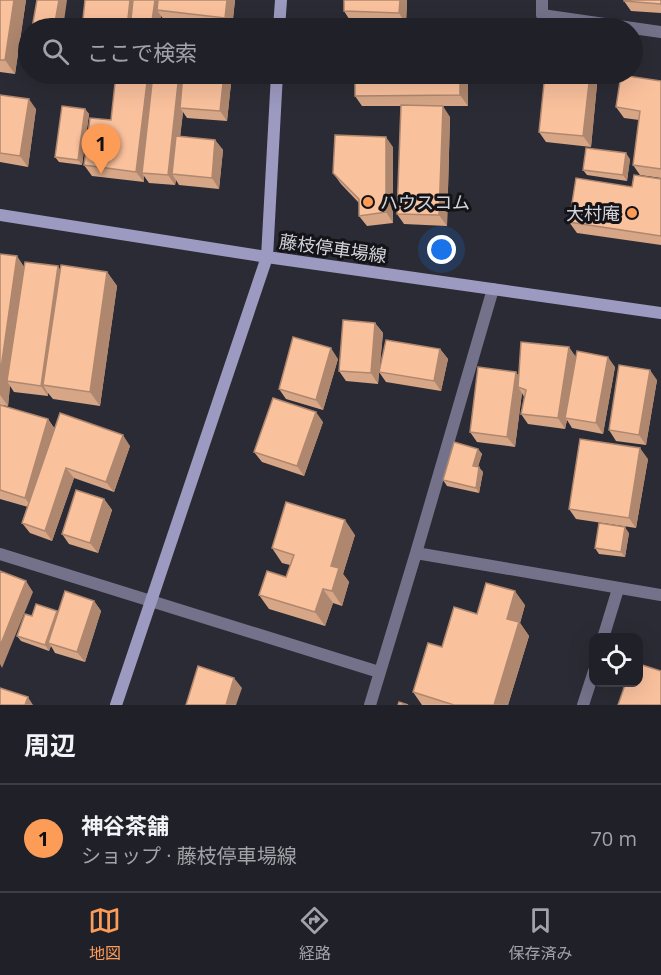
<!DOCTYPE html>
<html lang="ja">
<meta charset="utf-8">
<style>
body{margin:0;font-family:"Open Sans","Noto Sans JP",sans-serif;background:#282830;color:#f1f3f6}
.controls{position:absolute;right:18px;bottom:18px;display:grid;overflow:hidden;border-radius:12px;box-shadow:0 6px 24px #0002}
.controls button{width:54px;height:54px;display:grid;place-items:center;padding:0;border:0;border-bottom:2px solid #3d3e45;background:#202028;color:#f1f3f6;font:30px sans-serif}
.you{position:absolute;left:442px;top:250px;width:21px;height:21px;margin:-15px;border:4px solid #fff;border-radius:50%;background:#1a73e8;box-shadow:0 0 0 9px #1a73e833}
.badge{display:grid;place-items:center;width:39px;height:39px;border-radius:50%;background:#fd9c57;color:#111;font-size:20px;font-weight:700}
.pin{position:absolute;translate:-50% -50px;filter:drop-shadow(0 2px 3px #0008)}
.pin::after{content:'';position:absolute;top:32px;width:21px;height:18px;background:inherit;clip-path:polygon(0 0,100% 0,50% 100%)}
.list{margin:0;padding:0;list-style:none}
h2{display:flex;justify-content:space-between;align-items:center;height:78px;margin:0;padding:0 24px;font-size:26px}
h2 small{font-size:20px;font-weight:400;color:#a2a3a8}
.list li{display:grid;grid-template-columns:39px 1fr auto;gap:18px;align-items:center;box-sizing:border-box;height:108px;padding:0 24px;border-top:2px solid #3d3e45}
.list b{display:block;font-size:22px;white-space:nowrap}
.list p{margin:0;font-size:20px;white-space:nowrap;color:#a2a3a8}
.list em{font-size:20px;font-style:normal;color:#a2a3a8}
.icon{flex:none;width:33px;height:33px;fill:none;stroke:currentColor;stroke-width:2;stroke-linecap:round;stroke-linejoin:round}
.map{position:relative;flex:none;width:661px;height:705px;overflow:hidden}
.search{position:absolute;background:#202028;box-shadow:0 6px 24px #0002;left:18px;right:18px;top:18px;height:66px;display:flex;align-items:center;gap:15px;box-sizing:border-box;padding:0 21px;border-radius:33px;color:#a2a3a8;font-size:22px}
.sheet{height:186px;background:#202028}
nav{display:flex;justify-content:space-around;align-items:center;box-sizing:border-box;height:84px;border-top:2px solid #3d3e45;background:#202028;font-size:16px;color:#a2a3a8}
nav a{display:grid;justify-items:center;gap:3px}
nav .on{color:#fd9c57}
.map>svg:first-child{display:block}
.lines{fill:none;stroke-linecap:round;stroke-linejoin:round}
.street{stroke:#73728a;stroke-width:12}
.secondary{stroke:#9c9ac0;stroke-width:12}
.wall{fill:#d7a687;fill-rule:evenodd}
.shaded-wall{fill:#af876e}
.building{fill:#fac19d;stroke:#af876e;stroke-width:1.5}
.poi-dot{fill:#fd9c57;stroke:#141418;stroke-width:2}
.labels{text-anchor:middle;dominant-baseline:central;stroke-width:6;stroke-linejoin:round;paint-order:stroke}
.poi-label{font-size:18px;fill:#d3d3da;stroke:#141418;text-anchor:start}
.street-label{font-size:18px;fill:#d3d3da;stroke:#141418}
</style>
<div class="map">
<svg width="661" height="705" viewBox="0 0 661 705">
<rect width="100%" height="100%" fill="#2b2b35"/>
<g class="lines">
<!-- street -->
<path class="street" d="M542,0V15L661,32
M416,553L493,289
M0,554L379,672
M603,638L618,589
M370,705L416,553L661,595
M583,705L594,671"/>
<!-- secondary -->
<path class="secondary" d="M279,28L281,0
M0,215L267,257L661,313
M116,705L267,257L277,74"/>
</g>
<!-- wall -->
<path class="wall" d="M0,0H26L15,74L0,72Z
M85,0H235L232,28L212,26L214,28H82ZM161,16L164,20L194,24L160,22Z
M344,0H407L406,24L351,22L344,11Z
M661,0V13L631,11L624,1Z
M116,74H151L152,75L182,79L232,74L227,121L187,118L183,112L180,136L215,140L223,150L219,189L179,185L176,180L175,185L149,183L144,176V182L92,176L84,165L111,120Z
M468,74V106H426L450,117L447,226L404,224L397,214L401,106H362L355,96Z
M545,74H598L591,147L546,142L539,132Z
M661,81V178L640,175L633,165L639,120L624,118L616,107Z
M0,95L36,109L28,167L0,162Z
M85,109L89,114L82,165L59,162L55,157Z
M393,147V223L367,226L359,216V203L341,184L333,173Z
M630,159L627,181L587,175L583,170Z
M661,179V245L577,233L569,222L632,187Z
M0,254L24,267L60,270L107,272L117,286L100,406L53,399L48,393V396L14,392L10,386L8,406L0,405L48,419L55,429L130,446L114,492L74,478L52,541L30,533L22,523L28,507L0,499Z
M375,323L383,333L378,384L346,381L339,371Z
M440,349L448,359L441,391L386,382L379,372Z
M576,357L615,367L603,434L572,428L567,420L565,429L528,424L521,414L524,397L522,393L515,447L477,442L470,432L516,372L519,377Z
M338,359L323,410L286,399L279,389Z
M657,380L646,445L616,441L609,430Z
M323,422L304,476L262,462L254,452Z
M478,449L482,454L478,467L483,472L479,493L447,486L443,480Z
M648,459L636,528L576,519L569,509Z
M104,499L112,510L98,553L69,544L62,534Z
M629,533L625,557L599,554L595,548Z
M355,535L343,574L349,582L342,606L333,603L325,626L269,609L259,595L286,577L290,565L282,563L272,548Z
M94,601L101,611L85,662L55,653L51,646L49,651L21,641L17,636L32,616L57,611L58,612Z
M525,605L520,623L529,636L508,705H422L413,692L442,647L477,614Z"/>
<!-- shaded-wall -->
<path class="shaded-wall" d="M14,0H26L15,74L5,60Z
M59,0H67L63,28H54Z
M130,0H133L135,28H127Z
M155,0H163L157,10L161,16L159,28H151Z
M227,0H235L232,28L225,18Z
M400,0H407L406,24L399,13Z
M148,74H151L156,80L142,173L144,176V182L136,172Z
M179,74L186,85L180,108L183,112L176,175L172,174L176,180L175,185L168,175Z
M224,74H232L227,121L220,111Z
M460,74H468V106L460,95Z
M590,74H598L591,147L583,136Z
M29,99L36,109L28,167L20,156Z
M443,106L450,117L447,226L439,215Z
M85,109L89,114L82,165L78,160Z
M386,137L393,147V223L386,212Z
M215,140L223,150L219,189L212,178Z
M626,153L630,159L627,181L623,175Z
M17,256L27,271L7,381L10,386L8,406L0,395V375Z
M58,266L65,277L43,385L48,393V396L41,386Z
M107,272L117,286L100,406L90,392Z
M375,323L383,333L378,384L371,373Z
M569,347L576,357L565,418L567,420L565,429L558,418Z
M331,348L338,359L323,410L316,400Z
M440,349L448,359L441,391L434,381Z
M608,357L615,367L603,434L596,423Z
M650,370L657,380L646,445L639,435Z
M516,372L523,383L518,387L522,393L515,447L507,437Z
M316,412L323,422L304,476L297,466Z
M48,419L55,430L32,508L25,498Z
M123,435L130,446L114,492L106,482Z
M640,448L648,459L636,528L629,518Z
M478,449L482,454L476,471L473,466Z
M479,467L483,472L479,493L476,488Z
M66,468L74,478L52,541L45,531Z
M104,499L112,510L98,553L90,543Z
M345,520L355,535L343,574L349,582L342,606L332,591L331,566Z
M625,527L629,533L625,557L621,552Z
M26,581L33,592L2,668L0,664V646Z
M323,589L333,603L325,626L315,612Z
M515,591L525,605L520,623L529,636L508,705H494L507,619Z
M94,601L101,611L85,662L77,652Z
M57,611L61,616L48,643L51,646L49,651L45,645Z
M234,678L242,688L236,705H226Z
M28,697L33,705H25Z"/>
<!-- building -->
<path class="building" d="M0,0H14L5,60H0Z
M37,0H59L54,28H32Z
M85,0H130L127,28H82Z
M133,0H155L151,28H130Z
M158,0H227L225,18L157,10Z
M344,0H400L399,13L344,11Z
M624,0H661V4L624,1Z
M157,21L211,25V28H157Z
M116,74H148L136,172L84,165L90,118L111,120Z
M153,74H179L168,175L142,173Z
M183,74H224L220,111L180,108Z
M355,74H460V95L355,96Z
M545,74H590L583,136L539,132Z
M621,75L661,81V169L633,165L640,111L616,107Z
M0,95L29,99L20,156L0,153Z
M401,105L443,106L439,215L397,214Z
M62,106L85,109L78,160L55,157Z
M335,135L386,137V212L359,216V199L333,173Z
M176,136L215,140L212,178L172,174Z
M586,148L626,153L623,175L583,170Z
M634,175L661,179V236L569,222L576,178L632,187Z
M0,254L17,256L0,375Z
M25,262L58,266L41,386L7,381Z
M61,265L107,272L90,392L43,385Z
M343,320L375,323L371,373L339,371Z
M293,337L331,348L316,400L279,389Z
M386,340L440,349L434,381L379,372Z
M521,342L569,347L558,418L521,414L526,390L518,387Z
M577,351L608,357L596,423L565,418Z
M619,365L650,370L639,435L609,430Z
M478,367L516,372L507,437L470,432Z
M273,398L316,412L297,466L254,452Z
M0,405L48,419L25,498L0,490Z
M60,413L123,435L106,482L66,468L45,531L22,523Z
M580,439L640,448L629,518L569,509Z
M454,442L478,449L473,466L479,467L476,488L443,480Z
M76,490L104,499L90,543L62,534Z
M286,502L345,520L331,566L339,568L332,591L323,589L315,612L259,595L267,571L286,577L294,555L272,548Z
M599,523L625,527L621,552L595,548Z
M0,571L26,581L0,646Z
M486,583L515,591L507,619L519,622L494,705H454L413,692L428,643L442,647L454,607L477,614Z
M65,591L94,601L77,652L48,643Z
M36,604L57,611L45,645L17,636L25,614L32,616Z
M639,664L661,671V705H618L626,682H639Z
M198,666L234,678L226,705H186Z
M0,688L28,697L25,705H0Z
M399,702L408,705H398Z"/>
<!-- markers -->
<g class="poi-dot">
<circle cx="368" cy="202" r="6"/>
<circle cx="632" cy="213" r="6"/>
</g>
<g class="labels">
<!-- poi labels -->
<g class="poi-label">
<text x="380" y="202">ハウスコム</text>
<text x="620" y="213" text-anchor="end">大村庵</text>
</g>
<!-- street labels -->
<g class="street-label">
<text transform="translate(333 248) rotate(8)">藤枝停車場線</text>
</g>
</g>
</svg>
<div class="controls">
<button><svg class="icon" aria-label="locate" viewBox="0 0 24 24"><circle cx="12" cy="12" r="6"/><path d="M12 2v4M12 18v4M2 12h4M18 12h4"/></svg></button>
</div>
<div class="you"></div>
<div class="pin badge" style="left:101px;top:174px">1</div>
<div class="search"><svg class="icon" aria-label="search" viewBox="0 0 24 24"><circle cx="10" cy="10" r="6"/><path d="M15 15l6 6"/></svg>ここで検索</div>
</div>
<section class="sheet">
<h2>周辺<small></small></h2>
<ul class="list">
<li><span class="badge">1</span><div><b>神谷茶舗</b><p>ショップ · 藤枝停車場線</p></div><em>70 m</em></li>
</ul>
</section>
<nav>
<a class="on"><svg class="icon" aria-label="map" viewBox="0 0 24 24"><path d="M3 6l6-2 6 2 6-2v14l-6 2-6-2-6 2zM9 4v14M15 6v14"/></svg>地図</a>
<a><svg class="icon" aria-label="directions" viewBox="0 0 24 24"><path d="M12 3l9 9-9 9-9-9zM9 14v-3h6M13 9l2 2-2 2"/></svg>経路</a>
<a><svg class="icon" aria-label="saved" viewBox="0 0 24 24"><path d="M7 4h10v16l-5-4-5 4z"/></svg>保存済み</a>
</nav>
